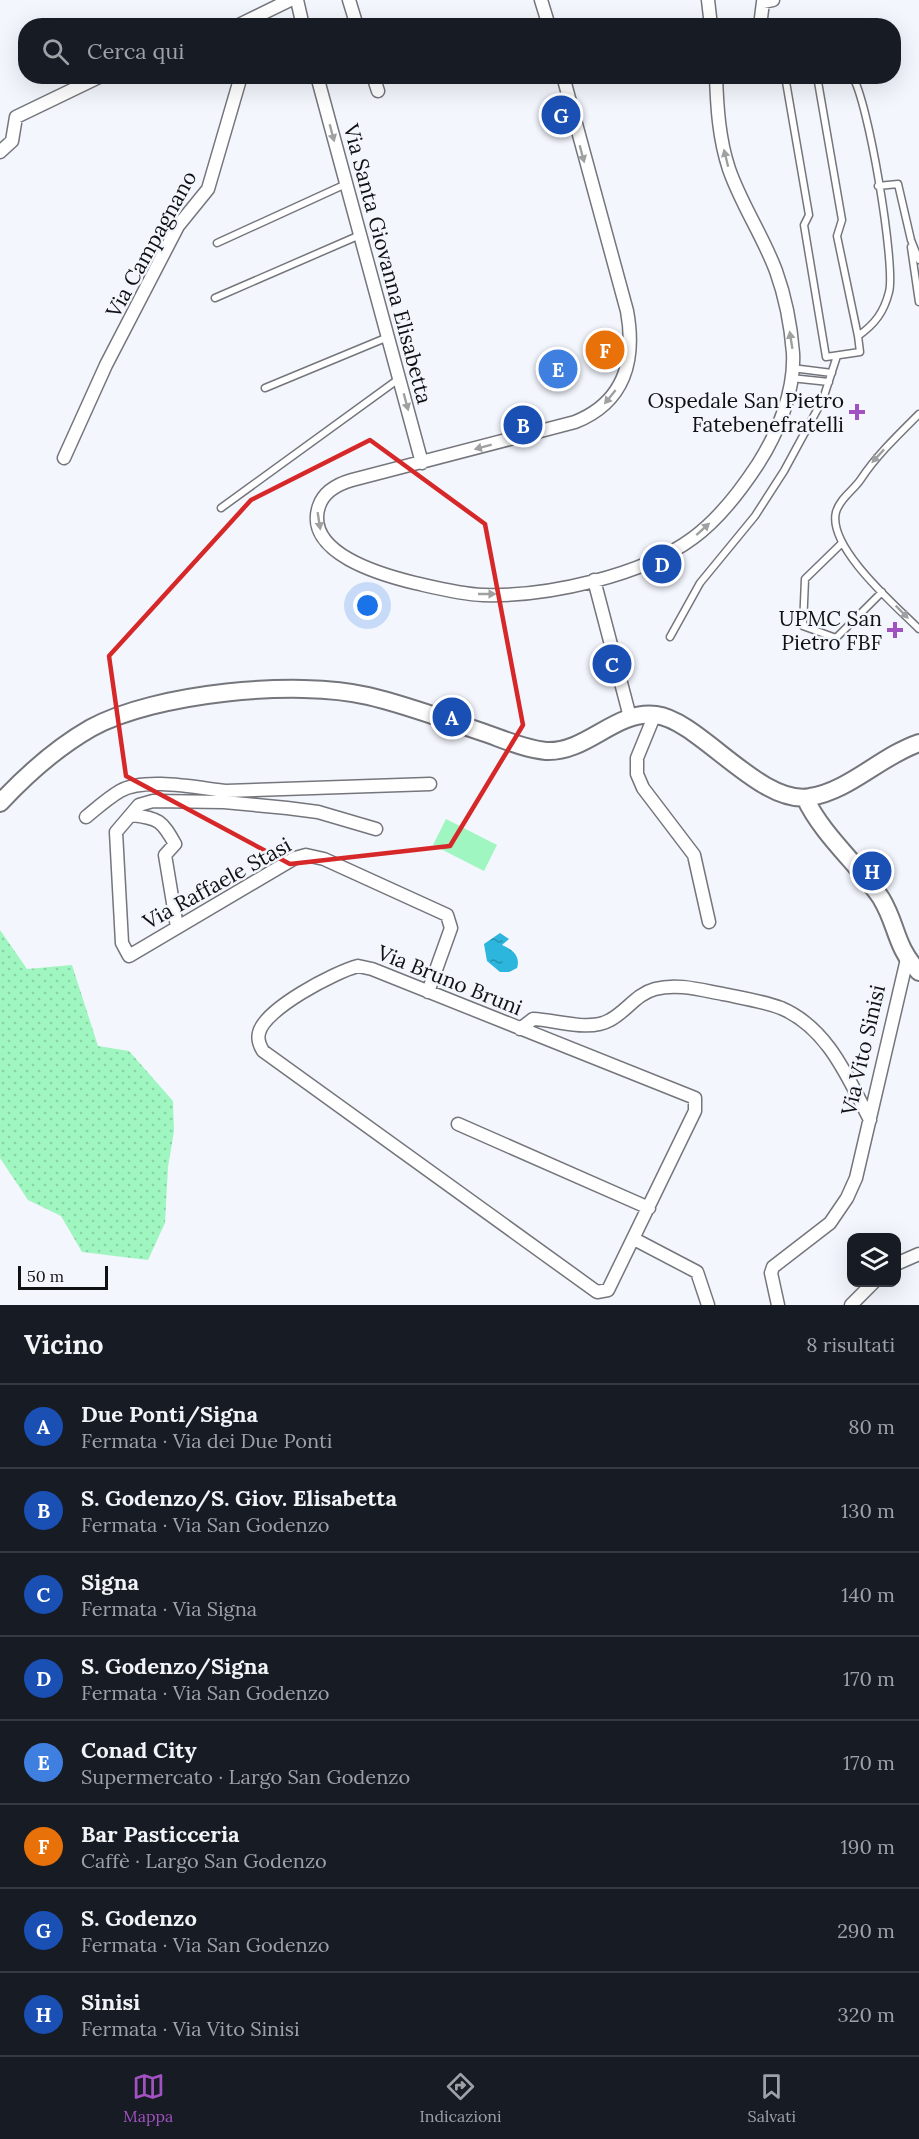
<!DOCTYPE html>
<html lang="it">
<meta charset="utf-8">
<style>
body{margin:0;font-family:Lora,serif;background:#20242c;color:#f1f3f6}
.controls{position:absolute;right:18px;bottom:18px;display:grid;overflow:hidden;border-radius:12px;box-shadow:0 6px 24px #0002}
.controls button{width:54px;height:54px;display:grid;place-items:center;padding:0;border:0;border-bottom:2px solid #363941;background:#171b24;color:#f1f3f6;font:30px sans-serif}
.scale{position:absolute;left:18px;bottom:15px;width:90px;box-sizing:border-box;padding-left:6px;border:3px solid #101113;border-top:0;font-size:16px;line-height:21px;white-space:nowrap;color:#101113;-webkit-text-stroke:4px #f3f6fd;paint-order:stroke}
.you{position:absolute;left:368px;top:606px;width:21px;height:21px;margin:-15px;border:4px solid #fff;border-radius:50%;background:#1a73e8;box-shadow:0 0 0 9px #1a73e833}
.badge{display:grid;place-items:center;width:39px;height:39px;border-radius:50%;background:#a251c1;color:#fff;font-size:20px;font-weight:700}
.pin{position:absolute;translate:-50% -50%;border:3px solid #fff;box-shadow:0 2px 6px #0006}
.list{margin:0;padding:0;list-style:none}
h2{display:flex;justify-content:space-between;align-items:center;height:78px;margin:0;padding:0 24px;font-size:26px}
h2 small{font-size:20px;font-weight:400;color:#9ea1a6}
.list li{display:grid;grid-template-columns:39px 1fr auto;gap:18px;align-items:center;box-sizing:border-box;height:84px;padding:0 24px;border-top:2px solid #363941}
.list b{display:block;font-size:22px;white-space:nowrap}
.list p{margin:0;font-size:20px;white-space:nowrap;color:#9ea1a6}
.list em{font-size:20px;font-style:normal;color:#9ea1a6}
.icon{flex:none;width:33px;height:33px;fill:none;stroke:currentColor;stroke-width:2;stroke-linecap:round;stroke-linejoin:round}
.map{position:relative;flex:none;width:919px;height:1305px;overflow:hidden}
.search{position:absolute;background:#171b24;box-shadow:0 6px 24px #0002;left:18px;right:18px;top:18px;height:66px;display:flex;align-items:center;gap:15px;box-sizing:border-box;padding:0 21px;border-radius:24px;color:#9ea1a6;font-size:22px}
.sheet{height:750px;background:#171b24}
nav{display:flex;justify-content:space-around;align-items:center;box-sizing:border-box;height:84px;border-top:2px solid #363941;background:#171b24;font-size:16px;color:#9ea1a6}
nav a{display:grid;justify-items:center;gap:3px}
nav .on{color:#a251c1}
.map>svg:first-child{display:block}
.green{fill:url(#green-dots)}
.pitch{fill:#a0f6c0}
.water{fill:url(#water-ripples)}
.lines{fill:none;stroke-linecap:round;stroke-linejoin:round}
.lane-casing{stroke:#74767c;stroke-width:9}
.street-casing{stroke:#74767c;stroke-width:15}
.secondary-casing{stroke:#74767c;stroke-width:20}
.lane{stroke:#fff;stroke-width:6}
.street{stroke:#fff;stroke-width:12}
.secondary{stroke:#fff;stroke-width:16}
.oneway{fill:#9fa0a1}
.marked{fill:none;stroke:#d62828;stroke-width:4.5;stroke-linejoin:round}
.poi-dot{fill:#a251c1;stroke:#f3f6fd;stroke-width:2}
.labels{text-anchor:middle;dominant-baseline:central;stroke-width:5;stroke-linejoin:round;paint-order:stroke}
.street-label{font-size:21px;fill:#101113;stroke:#f3f6fd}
.poi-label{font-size:21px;fill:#101113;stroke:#f3f6fd;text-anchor:end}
</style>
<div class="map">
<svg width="919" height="1305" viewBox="0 0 919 1305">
<defs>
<pattern id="green-dots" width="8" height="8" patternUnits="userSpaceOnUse" patternTransform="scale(1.5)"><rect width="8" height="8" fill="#a0f6c0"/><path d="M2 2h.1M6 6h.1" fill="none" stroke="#89d2a4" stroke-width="1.8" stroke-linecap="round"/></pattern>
<pattern id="water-ripples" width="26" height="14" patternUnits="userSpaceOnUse" patternTransform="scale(1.5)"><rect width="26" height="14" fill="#2cb5dd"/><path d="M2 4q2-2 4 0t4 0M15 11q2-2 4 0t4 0" fill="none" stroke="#2492b2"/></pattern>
</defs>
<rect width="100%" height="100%" fill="#f3f6fd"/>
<!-- green -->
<path class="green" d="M0,930L27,969L72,965L98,1046L129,1051L173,1101L174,1131L168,1167L165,1223L148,1260L82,1252L61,1216L28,1200L0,1158Z"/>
<!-- pitch -->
<path class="pitch" d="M446,819L497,845L484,871L433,845Z"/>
<!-- water -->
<path class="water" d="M500,933L509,939L502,945C512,949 521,956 517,968L509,972H500L487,961L484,944Z"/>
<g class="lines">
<!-- lane casing -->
<g class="lane-casing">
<path id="lane" d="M785,76L809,215L804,225L826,357L860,352L858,336C875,324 884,312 889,292C896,266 868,98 852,76
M817,76L842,220L837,236L858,336
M878,186L898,184L911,240L919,260
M217,243L346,184
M911,247L919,302
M215,298L360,235
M792,368L832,373
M791,378L829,382
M265,388L388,337
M919,414C898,435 877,455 861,479C854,490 840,498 836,512C827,547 896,606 919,629
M221,508L400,378
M842,543L805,579L803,626L836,638L882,592
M670,637L700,583L755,516L784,471L823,399L837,356"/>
</g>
<!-- street casing -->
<g class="street-casing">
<path id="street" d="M297,0L303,26
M349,0L357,26
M541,0L549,26
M708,0L711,26
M237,26L290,0
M760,26L763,2L773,0
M317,76L422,463
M373,76L378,91
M563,76L627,311C636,360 625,402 575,422L352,480C338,484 324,491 319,506C303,553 382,575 415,583C437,588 460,594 483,595C546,597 642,576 693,538C719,519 741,490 758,464C778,433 795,391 793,353C791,327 785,296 776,271C763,236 741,204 729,169C719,139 717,107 716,76
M0,152L12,141L16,117L101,76
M64,458L106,365L178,226L208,189L241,76
M594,580L630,717
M655,714L637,758V774L643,788L694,855L709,922
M224,802L226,791L430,784
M132,815C159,818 162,821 175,844L165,855L177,927
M86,817C97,808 108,798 120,791C145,777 198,788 226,791
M376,829L318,812L287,808L224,802L153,801L139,805L116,832L122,943L129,956L295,858L306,855L324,859L447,915L451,928L428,992
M358,966L372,969L695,1098V1111L608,1290L597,1292L263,1051C260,1046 257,1040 259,1033C264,1009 335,972 358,966Z
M520,1029L533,1019C557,1020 589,1032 610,1020C627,1011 636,994 655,989C677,983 701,990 723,994C742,998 762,1001 781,1008C828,1028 848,1078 870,1120
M458,1124L649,1208
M634,1239L697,1272L708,1305
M896,1264L919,1254
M778,1305L771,1273L773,1267L830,1223L847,1198L856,1178L907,959
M851,1305L874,1282"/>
</g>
<!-- secondary casing -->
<g class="secondary-casing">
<path id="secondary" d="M805,798C823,836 858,864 881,898C898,926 894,945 919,972
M0,803C27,774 56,748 91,728C155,693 297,679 368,696C407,705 446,720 485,733C505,740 525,749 546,751C587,753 615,710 656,715C699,720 760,806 810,797C849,791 881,756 919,743"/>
</g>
<!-- lane -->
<use href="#lane" class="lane"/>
<!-- street -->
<use href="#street" class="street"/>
<!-- secondary -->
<use href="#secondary" class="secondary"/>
</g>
<!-- one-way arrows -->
<defs><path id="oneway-solid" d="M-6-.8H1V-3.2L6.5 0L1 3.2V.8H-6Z" transform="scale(1.5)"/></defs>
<g class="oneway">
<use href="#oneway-solid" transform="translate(332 133) rotate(75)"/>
<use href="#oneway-solid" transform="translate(582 154) rotate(75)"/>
<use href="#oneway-solid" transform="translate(726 158) rotate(-104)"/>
<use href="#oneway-solid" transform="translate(791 340) rotate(-99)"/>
<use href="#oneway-solid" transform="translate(610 397) rotate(129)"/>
<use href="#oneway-solid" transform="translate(406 402) rotate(75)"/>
<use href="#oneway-solid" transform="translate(483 447) rotate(165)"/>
<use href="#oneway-solid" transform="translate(878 456) rotate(133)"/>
<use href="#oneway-solid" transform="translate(319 521) rotate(81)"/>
<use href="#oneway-solid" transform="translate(703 529) rotate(-42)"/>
<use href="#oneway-solid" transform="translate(487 594)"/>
<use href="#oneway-solid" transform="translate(902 612) rotate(45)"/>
</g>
<!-- marked area -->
<path class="marked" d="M370,440L485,524L523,725L450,846L290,864L126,776L109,656L251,500Z"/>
<!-- markers -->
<g class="poi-dot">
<path d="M854 403h6v6h6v6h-6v6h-6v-6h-6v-6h6z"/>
<path d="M892 621h6v6h6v6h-6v6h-6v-6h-6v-6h6z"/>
</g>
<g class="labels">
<!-- street labels -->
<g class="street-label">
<text transform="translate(151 244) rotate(-61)">Via Campagnano</text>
<text transform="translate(388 264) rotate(75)">Via Santa Giovanna Elisabetta</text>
<text transform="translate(217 883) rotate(-29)">Via Raffaele Stasi</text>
<text transform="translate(450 980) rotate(22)">Via Bruno Bruni</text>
<text transform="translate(863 1050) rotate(-77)">Via Vito Sinisi</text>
</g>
<!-- poi labels -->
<g class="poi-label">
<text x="844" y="400">Ospedale San Pietro<tspan x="844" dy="24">Fatebenefratelli</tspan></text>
<text x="882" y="618">UPMC San<tspan x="882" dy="24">Pietro FBF</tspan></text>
</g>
</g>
</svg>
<div class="controls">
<button><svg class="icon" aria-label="layers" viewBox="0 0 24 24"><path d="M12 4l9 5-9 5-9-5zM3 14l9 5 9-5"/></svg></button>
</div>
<div class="scale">50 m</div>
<div class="you"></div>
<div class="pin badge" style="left:452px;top:717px;background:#1a4fb4">A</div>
<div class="pin badge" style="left:523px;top:425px;background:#1a4fb4">B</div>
<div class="pin badge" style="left:612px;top:664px;background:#1a4fb4">C</div>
<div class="pin badge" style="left:662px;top:564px;background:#1a4fb4">D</div>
<div class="pin badge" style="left:558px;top:369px;background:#3f7fe0">E</div>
<div class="pin badge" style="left:605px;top:350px;background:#e8710a">F</div>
<div class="pin badge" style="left:561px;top:115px;background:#1a4fb4">G</div>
<div class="pin badge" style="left:872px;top:871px;background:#1a4fb4">H</div>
<div class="search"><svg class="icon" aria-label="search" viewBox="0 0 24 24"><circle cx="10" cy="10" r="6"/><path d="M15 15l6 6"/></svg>Cerca qui</div>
</div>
<section class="sheet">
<h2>Vicino<small>8 risultati</small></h2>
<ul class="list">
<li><span class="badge" style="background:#1a4fb4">A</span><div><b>Due Ponti/Signa</b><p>Fermata · Via dei Due Ponti</p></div><em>80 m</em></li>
<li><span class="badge" style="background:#1a4fb4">B</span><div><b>S. Godenzo/S. Giov. Elisabetta</b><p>Fermata · Via San Godenzo</p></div><em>130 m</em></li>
<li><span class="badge" style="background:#1a4fb4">C</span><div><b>Signa</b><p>Fermata · Via Signa</p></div><em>140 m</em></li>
<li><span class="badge" style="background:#1a4fb4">D</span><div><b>S. Godenzo/Signa</b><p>Fermata · Via San Godenzo</p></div><em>170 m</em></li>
<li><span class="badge" style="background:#3f7fe0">E</span><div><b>Conad City</b><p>Supermercato · Largo San Godenzo</p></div><em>170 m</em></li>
<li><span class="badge" style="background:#e8710a">F</span><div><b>Bar Pasticceria</b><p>Caffè · Largo San Godenzo</p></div><em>190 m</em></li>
<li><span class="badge" style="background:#1a4fb4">G</span><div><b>S. Godenzo</b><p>Fermata · Via San Godenzo</p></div><em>290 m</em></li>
<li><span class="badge" style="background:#1a4fb4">H</span><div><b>Sinisi</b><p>Fermata · Via Vito Sinisi</p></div><em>320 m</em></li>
</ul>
</section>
<nav>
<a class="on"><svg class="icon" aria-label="map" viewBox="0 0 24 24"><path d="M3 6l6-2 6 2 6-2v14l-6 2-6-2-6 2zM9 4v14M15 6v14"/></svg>Mappa</a>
<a><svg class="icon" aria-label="directions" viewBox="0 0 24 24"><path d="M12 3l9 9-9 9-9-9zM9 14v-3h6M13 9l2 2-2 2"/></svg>Indicazioni</a>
<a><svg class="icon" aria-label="saved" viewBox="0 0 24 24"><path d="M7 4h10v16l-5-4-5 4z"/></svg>Salvati</a>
</nav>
